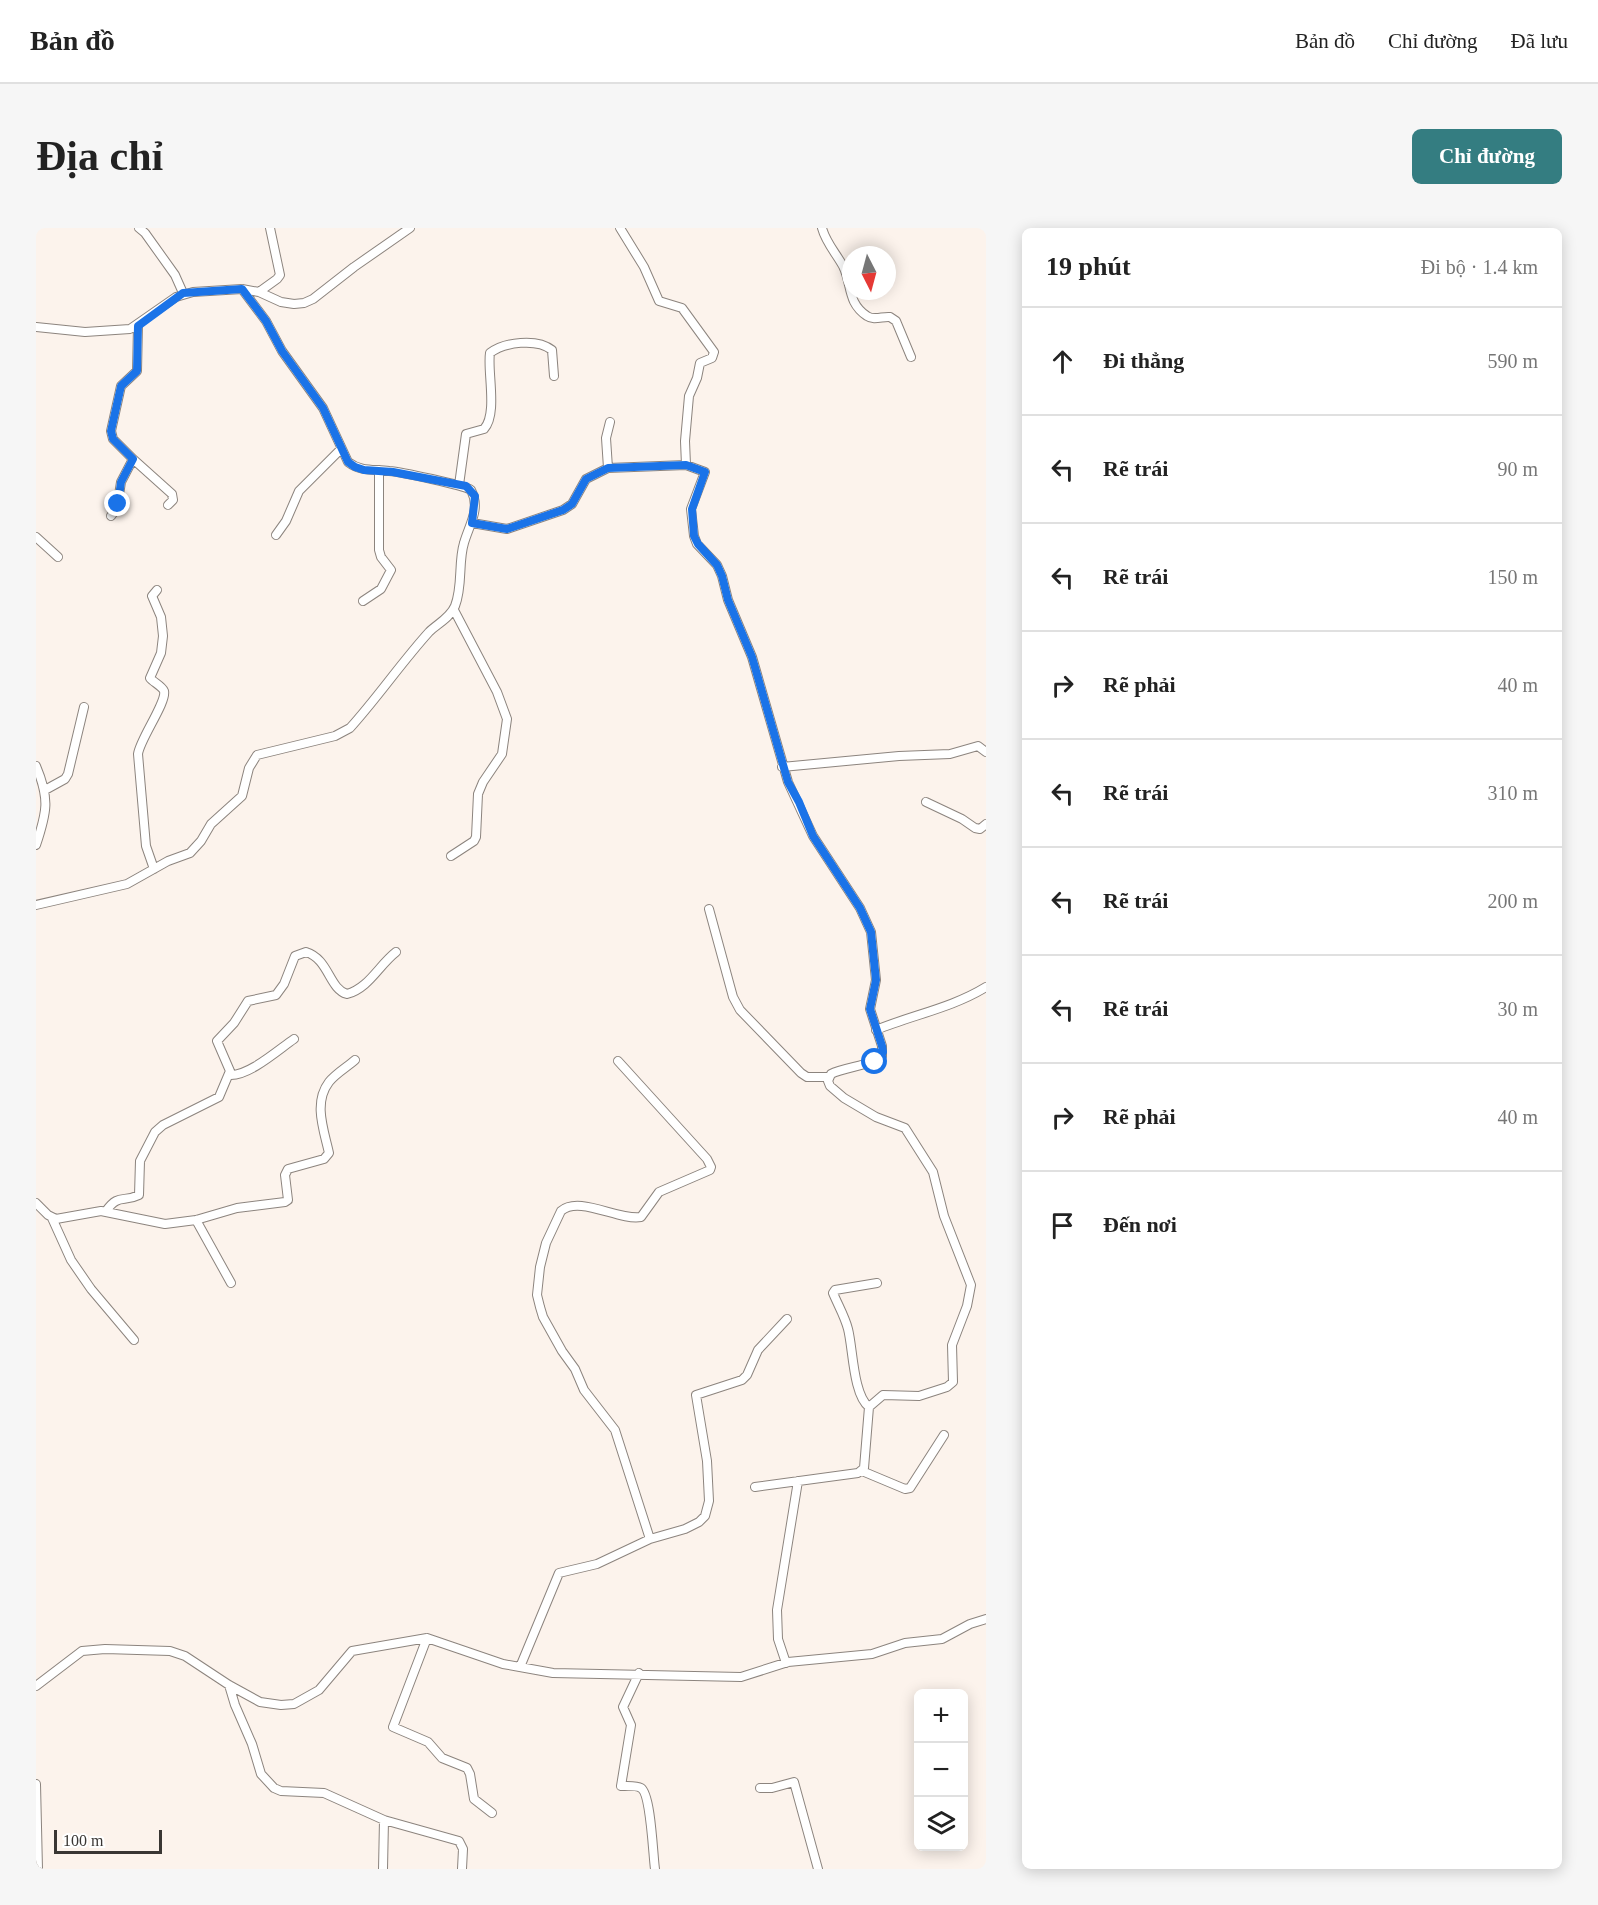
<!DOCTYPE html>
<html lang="vi">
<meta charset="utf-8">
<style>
body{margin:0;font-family:"Times New Roman",serif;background:#f6f6f6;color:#222}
.controls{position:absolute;right:18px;bottom:18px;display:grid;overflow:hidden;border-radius:9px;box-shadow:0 3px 15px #0003}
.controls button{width:54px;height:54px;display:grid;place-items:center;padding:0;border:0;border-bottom:2px solid #e0e0e0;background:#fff;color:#222;font:30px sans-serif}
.compass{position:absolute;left:806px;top:18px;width:54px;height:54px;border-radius:50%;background:#fff;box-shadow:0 3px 15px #0003;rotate:174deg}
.scale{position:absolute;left:18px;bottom:15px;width:108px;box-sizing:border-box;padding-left:6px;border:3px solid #393633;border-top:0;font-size:16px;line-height:21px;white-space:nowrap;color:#393633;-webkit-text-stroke:4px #fff;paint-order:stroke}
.stop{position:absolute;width:18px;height:18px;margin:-14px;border:4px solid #1a73e8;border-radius:50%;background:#fff}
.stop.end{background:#1a73e8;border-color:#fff;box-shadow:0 2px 6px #0008}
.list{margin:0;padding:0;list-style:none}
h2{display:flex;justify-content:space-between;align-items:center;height:78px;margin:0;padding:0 24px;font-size:26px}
h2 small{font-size:20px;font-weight:400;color:#767676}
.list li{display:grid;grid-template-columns:39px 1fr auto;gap:18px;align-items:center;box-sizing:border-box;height:108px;padding:0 24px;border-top:2px solid #e0e0e0}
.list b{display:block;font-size:22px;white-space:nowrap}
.list em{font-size:20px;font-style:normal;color:#767676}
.icon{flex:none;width:33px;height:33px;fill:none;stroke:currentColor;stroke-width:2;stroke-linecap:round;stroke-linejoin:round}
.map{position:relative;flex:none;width:950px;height:1641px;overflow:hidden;border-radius:9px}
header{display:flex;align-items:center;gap:36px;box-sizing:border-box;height:84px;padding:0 30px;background:#fff;border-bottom:2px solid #e0e0e0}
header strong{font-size:28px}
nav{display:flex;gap:33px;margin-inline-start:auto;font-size:21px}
.intro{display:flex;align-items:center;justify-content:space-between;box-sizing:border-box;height:144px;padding:0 36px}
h1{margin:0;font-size:42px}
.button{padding:15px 27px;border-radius:9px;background:#347d81;color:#fff;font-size:21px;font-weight:700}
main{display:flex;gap:36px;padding:0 36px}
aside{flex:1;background:#fff;border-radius:9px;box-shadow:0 3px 15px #0003}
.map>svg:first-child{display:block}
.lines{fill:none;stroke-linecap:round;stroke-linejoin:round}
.street-casing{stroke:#8c847e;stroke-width:10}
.street{stroke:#fff;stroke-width:8}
.route{stroke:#1a73e8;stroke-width:8}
</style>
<header>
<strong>Bản đồ</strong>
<nav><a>Bản đồ</a><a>Chỉ đường</a><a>Đã lưu</a></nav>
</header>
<div class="intro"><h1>Địa chỉ</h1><a class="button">Chỉ đường</a></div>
<main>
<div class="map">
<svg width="950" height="1641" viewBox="0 0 950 1641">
<rect width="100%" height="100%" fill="#fcf3ec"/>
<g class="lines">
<!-- street casing -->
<g class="street-casing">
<path id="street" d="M103,0L109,5L139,47L147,65
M584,0L608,39L623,73L646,80L678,124L676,130L664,135L661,150L653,168L649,213L650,237
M786,0C790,15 800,25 807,38C816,56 811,75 831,88C838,93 847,88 854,89L860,93L875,129
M223,64L241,51L244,47L234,0
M0,99L49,104L94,101L140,69L157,64L206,61L223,64L245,74L258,76L268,75L277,71L318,39L374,0
M97,231L136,266L137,272L132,277
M572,240L570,210L574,194
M423,257L430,206L448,201C462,186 451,143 454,125C468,114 501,110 516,122L518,148
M75,288L81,280L85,254L97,231L77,211L75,203L85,158L101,143L102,98
M436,295L471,301L527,282L536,276L550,251L572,240L650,237L669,244L655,281L658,308L661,316L681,337L686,348L692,372L716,429L752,554L777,608L824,680L835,704L840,752L834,781L846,818V828C839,837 808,839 795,846L792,853L794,858L808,870L840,889L869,900L897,944L908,988L935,1057L931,1078L916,1117L917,1154L911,1159L883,1168L847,1167L833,1179L828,1240L822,1245L719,1259
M240,307L250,293L263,263L305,221
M0,309L22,329
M327,373L345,361L355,342L345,329L343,322V242
M0,538C14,571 11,584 0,617
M746,539L863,528L914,526L942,518L950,524
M9,562L29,551L32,546L48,479
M890,574L926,591L939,600L944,601L950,596
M415,628L438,613L440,609L442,566L447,554L466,526L471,491L461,464L418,382
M118,641L110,618L102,526C104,511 131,474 128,463C126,458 117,454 114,450L125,425L127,408L125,389L116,368L121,362
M0,677L91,656L132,633L154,625L165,613L175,596L206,568L213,540L221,527L299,508L314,500C342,469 365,435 393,404C401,396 414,390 419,378C427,358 422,334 428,315C433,297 445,281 435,262C428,257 365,244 353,243C338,241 325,244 312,234L287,180L246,123L230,93L206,61
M673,681L697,769L704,782L765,845L771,849H793
M840,802C876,787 916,780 950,759
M582,833L671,931L675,939L674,942L623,964L605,989C583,993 543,967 525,983L510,1015L504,1039L501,1067L504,1079L507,1089L526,1123L539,1141L548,1162L579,1202L614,1311
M194,847C213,848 242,822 258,811
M0,975L12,987L20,991L65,983L129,996L160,992L201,980L249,974L252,972L249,947L252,941L288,931L293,925C288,902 277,875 293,854C299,846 311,839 319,832
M70,983C83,965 87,975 103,967L104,933L119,904L127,897L183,869L194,843L181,813L198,795L212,773L240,767L248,756L259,728L270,724C293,731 293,761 311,766C333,760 343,737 360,724
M16,990L35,1032L55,1061L98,1112
M160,992L195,1055
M833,1179C817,1167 817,1120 812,1101C809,1089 802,1077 797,1065L799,1062L841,1055
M826,1243L869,1261L874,1260L908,1207
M391,1410L357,1499L392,1514L406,1530L431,1540L434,1546L438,1571L456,1585
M750,1435L742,1411L741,1382L762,1253
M484,1439L523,1345L561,1336L614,1311L649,1301L663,1294L669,1288L673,1273L671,1233L660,1167L706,1152L711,1147L722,1122L751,1091
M603,1445L587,1479L595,1497L585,1558C591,1558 600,1557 605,1560C615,1566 617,1628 619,1641
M193,1457L199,1477L216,1516L225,1546L238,1560L245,1563L288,1565L348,1592L423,1613L427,1621L426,1641
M0,1458L46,1423L69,1421L134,1423L149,1428L193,1457L224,1474L245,1477L258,1476L283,1462L316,1423L391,1410L467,1436L517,1445L705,1449L752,1434L836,1426L869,1415L906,1411L934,1396L950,1391
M0,1556L2,1641
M724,1560H736L758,1554L782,1641
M347,1641L348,1592"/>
</g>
<!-- street -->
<use href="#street" class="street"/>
</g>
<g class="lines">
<!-- route -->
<path class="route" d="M82,276L85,254L97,231L77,211L75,203L85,158L101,143L102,98L147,65L206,61L230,93L246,123L287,180L312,234L319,239L328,242L357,244L430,258L439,268L436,295L471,301L527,282L536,276L550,251L572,240L650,237L669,244L656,281L658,308L662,316L681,337L686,348L692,372L716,429L752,554L763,574L777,608L824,680L835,704L840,752L834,781L846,818L847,824L843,832L839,834"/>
</g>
</svg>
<div class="controls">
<button>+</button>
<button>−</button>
<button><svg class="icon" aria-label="layers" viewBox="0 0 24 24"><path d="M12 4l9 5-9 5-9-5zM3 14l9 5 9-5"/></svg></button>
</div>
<svg class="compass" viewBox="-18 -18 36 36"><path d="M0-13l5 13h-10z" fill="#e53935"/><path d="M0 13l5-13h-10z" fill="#767676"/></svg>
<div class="scale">100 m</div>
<div class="stop" style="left:839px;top:834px"></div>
<div class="stop end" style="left:82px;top:276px"></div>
</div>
<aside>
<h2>19 phút<small>Đi bộ · 1.4 km</small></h2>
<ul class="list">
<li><svg class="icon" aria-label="ahead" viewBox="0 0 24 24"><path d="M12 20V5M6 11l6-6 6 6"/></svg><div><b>Đi thẳng</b></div><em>590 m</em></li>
<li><svg class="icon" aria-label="left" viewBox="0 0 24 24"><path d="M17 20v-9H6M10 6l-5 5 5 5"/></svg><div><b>Rẽ trái</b></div><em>90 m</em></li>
<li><svg class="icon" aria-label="left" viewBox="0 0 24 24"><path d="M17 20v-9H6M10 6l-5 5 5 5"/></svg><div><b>Rẽ trái</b></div><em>150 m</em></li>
<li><svg class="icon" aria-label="right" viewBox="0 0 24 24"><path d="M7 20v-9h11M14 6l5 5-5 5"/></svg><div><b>Rẽ phải</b></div><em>40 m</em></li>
<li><svg class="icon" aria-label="left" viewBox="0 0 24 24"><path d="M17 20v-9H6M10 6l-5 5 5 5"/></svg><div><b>Rẽ trái</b></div><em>310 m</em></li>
<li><svg class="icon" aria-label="left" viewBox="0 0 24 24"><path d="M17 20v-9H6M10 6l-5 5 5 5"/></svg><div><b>Rẽ trái</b></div><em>200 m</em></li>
<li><svg class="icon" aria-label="left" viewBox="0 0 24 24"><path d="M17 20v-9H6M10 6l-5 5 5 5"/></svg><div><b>Rẽ trái</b></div><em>30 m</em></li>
<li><svg class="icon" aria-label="right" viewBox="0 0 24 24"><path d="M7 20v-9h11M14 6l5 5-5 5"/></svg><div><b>Rẽ phải</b></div><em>40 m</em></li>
<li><svg class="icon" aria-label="arrive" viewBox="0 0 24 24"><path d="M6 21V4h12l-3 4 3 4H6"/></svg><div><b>Đến nơi</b></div></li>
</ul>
</aside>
</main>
